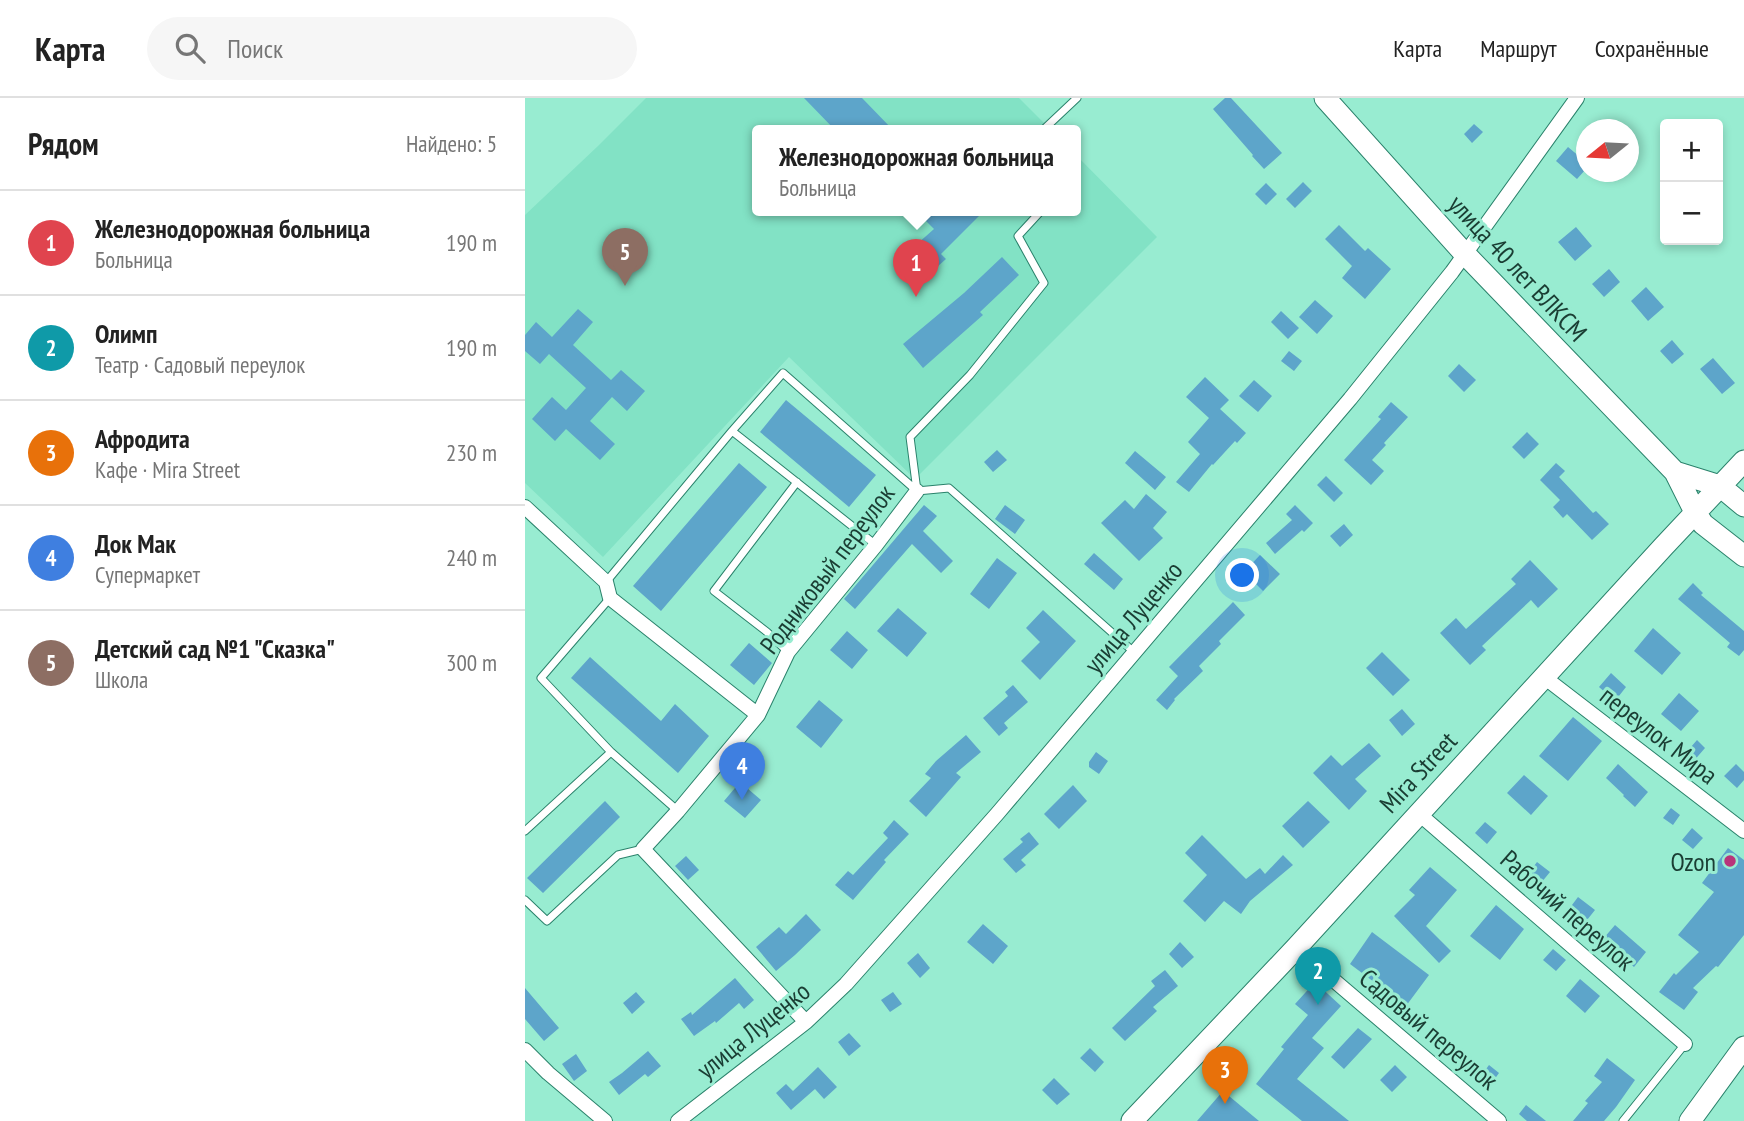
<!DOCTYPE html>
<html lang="ru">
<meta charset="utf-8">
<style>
body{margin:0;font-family:"PT Sans Narrow",sans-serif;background:#f6f6f6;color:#222}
.controls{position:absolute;right:21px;top:21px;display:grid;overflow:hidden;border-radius:7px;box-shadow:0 4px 10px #0003}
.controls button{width:63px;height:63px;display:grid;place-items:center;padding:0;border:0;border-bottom:2px solid #e0e0e0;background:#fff;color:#222;font:35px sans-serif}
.compass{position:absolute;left:1051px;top:21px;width:63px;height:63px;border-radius:50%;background:#fff;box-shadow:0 4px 10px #0003;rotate:252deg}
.you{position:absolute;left:718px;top:478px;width:24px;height:24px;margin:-18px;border:5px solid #fff;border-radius:50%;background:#1a73e8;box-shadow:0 0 0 10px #1a73e833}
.badge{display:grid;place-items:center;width:46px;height:46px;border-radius:50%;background:#b8347a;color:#fff;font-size:23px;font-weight:700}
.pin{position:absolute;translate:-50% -58px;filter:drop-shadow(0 2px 4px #0008)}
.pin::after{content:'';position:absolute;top:37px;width:24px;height:21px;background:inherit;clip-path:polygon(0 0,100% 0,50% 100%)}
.popup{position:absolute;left:227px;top:27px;width:329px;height:91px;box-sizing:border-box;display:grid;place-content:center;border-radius:7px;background:#fff;filter:drop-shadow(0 2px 5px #0005);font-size:23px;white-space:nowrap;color:#767676}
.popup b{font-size:26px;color:#222}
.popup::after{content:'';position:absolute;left:50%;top:100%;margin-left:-14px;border:14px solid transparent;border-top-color:#fff}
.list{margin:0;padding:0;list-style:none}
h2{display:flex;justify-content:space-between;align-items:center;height:91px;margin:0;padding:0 28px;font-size:30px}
h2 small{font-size:23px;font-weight:400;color:#767676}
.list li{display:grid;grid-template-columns:46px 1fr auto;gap:21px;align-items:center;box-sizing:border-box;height:105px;padding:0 28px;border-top:2px solid #e0e0e0}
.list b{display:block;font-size:26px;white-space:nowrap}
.list p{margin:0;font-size:23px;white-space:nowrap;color:#767676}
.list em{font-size:23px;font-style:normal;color:#767676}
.icon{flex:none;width:38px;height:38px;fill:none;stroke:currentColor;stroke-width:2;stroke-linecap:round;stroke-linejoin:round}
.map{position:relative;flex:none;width:1219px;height:1023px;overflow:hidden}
header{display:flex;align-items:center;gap:42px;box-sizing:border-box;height:98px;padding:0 35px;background:#fff;border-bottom:2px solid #e0e0e0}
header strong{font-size:33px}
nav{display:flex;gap:38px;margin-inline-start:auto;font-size:24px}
.search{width:490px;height:63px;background:#f6f6f6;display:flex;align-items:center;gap:18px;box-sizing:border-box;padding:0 24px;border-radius:38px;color:#767676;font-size:26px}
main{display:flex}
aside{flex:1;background:#fff}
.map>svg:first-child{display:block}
.built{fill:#82e2c5}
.building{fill:#5da5ca}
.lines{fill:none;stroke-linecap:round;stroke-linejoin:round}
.lane-casing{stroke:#2a826b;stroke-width:9}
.street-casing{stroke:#2a826b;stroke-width:16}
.secondary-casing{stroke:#2a826b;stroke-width:23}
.lane{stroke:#fff;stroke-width:7}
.street{stroke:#fff;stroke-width:14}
.secondary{stroke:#fff;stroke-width:21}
.poi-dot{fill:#b8347a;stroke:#98ecd1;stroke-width:2.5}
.labels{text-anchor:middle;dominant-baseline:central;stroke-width:6;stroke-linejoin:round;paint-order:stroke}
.street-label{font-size:26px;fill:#1a3d33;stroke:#98ecd1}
.poi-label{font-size:26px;fill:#1a3d33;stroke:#98ecd1;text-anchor:end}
</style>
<header>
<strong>Карта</strong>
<div class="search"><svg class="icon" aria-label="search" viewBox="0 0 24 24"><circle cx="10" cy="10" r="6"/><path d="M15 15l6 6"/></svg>Поиск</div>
<nav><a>Карта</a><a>Маршрут</a><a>Сохранённые</a></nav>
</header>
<main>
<aside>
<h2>Рядом<small>Найдено: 5</small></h2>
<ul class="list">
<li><span class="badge" style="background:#e0444e">1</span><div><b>Железнодорожная больница</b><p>Больница</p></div><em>190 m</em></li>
<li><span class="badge" style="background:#0f9aa8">2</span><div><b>Олимп</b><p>Театр · Садовый переулок</p></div><em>190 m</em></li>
<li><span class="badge" style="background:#e8710a">3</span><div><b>Афродита</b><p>Кафе · Mira Street</p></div><em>230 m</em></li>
<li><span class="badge" style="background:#3f7fe0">4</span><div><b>Док Мак</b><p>Супермаркет</p></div><em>240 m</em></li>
<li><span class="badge" style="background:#8d6e63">5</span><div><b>Детский сад №1 &quot;Сказка&quot;</b><p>Школа</p></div><em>300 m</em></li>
</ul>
</aside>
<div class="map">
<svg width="1219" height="1023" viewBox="0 0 1219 1023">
<rect width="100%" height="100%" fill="#98ecd1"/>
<!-- built -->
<path class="built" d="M121,0H494L527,33H232V113H550V56L632,139L390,381L264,259L78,459L0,385V117L73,48Z"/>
<!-- building -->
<path class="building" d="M279,0H337L369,33H311Z
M700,0H706L757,55L739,71L727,58L728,57L688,11Z
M949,26L958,34L947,45L939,36Z
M1043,49L1061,64V71L1052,81L1031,63Z
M778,84L787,93L770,110L761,101Z
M741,85L752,96L741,107L730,96Z
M391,113H459L416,156L421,161L394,185L374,162L409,131Z
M814,127L840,153L843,150L866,171L840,201L817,180L827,168L800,141Z
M1051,129L1067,148L1050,163L1033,144Z
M477,159L494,177L455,214L458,217L398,270L378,246L439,195Z
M1084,171L1095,184L1079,199L1067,186Z
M1121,189L1139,209L1123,223L1106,203Z
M790,202L808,218L792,236L774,219Z
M53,211L68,224L48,247L86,282L96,272L120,293L102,313L87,299L65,323L90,346L75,362L41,331L30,343L7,321L27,299L41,312L61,290L24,256L15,266L0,253V237L11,224L27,239Z
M756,213L774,230L763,241L746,224Z
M1147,242L1159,256L1147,266L1135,253Z
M764,253L777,263L769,273L756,263Z
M1188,260L1210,285L1197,296L1175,271Z
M934,266L951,282L939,294L923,278Z
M680,279L704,302L695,311L721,335L712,345L710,343L688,367L687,366L664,394L651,384L675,356L663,344L684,320L661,299Z
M729,282L747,298L733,314L714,298Z
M261,302L351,377L324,409L235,334Z
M866,304L883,319L859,345L861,347L847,362L859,373L846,387L819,362L856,321L853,319Z
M1002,334L1014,346L999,361L987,349Z
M472,352L482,362L468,374L459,364Z
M610,353L641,379L630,392L600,365Z
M214,365L242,389L136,513L108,488Z
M1031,365L1040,373L1034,379L1068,415L1071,413L1084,426L1067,442L1042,416L1038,420L1028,409L1035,402L1015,382Z
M801,378L818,395L809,404L792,387Z
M621,396L642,414L628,430L638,440L614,463L576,425L600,402L609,411Z
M399,407L412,418L398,433L428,463L416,475L387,446L330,511L319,501Z
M480,407L500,422L490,436L470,421Z
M770,407L788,425L779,434L777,432L750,456L741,445L767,422L761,416Z
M819,426L828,437L815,449L805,438Z
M569,455L598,481L589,492L559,466Z
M735,457L755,476L738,493L719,474Z
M472,460L492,475L464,511L445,496Z
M1005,462L1033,491L1013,510L1006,502L957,548L961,552L945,567L915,535L931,520L941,531L991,486L986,481Z
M1168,485L1178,495L1176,497L1219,533V552L1214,558L1202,549L1205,545L1153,501Z
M708,504L720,517L694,543L696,546L674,568L678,573L649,601L650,602L642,612L631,602L653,578L644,569Z
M373,510L402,535L382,559L352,533Z
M518,512L551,543L515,582L496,563L515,544L501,530Z
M1128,530L1156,555L1137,577L1109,553Z
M322,533L343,552L327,571L305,552Z
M224,545L247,565L229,587L205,567Z
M857,554L885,582L868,598L841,570Z
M65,559L136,623L150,606L184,638L153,675L46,580Z
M1086,575L1101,589L1090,603L1074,589Z
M488,587L503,604L479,625L483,630L474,638L458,620L483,598L480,594Z
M1154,595L1174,613L1156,633L1136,616Z
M294,602L318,622L296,650L271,629Z
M877,611L890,626L877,638L864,622Z
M1048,619L1077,643L1043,683L1014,658Z
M441,637L456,654L431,675L436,679L401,719L384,703L406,680L400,676L411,663Z
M1172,642L1180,650L1167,665L1159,657Z
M844,645L856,658L830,681L842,693L824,712L788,675L806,657L817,668Z
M571,654L583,663L574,676L564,669V664Z
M1093,666L1123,694L1110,709L1098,698L1099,697L1081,680Z
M1211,666L1219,674V682L1212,690L1199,678Z
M999,677L1023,698L1006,717L982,695Z
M215,684L236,702L220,720L199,703Z
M548,687L562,703L534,731L519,716Z
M80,703L95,719L18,795L2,780Z
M783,703L805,724L778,750L757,728Z
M1146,710L1155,717L1148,727L1138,720Z
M369,722L384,736L359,762L361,764L328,802L310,787L323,773L328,777L363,740L358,735Z
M960,724L972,734L962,746L950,735Z
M1167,730L1178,740L1168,751L1157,742Z
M504,734L514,746L496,762L501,767L491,775L478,761L498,744L495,741Z
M677,737L721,781L735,770L740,776L758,757L768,767L725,803L716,816L699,803L680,824L658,803L682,777L660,755Z
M1203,750L1219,762V837L1193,869L1191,868L1168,890L1173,894L1159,912L1134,894L1149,875L1151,877L1174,854L1153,837L1189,794L1177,785Z
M161,758L174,772L163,782L150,768Z
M1012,764L1025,774L1016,785L1003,776Z
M905,769L932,792L901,828L926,853L914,865L869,818L890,797L884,792Z
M1053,799L1070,812L1058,827L1041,815Z
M971,807L999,831L975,862L945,838Z
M281,816L296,832L270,857L251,873L231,849L254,829L261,836Z
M458,826L483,848L468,866L442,844Z
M1090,827L1121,854L1109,869L1078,841Z
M847,834L904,877L881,908L825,866Z
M655,844L669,859L657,870L644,856Z
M1028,851L1041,862L1031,873L1018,862Z
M393,855L405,870L395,880L382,865Z
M640,872L653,888L628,909L632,913L600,943L587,930L630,888L626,883Z
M210,880L229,902L219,911L214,905L191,925L190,923L169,938L156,921L166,914L167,917Z
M1055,881L1075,898L1060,915L1041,898Z
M790,884L816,908L787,940L799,950L772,981L824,1023H777L731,986L759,951L756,949L783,917L770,906Z
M0,890L34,930L19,943L0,921Z
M111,894L120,904L107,916L98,905Z
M368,894L377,906L365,914L356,902Z
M833,930L847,941L819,971L806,959Z
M324,935L336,948L324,958L313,944Z
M565,950L579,964L570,974L555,960Z
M123,953L136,968L123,979L120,976L94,997L84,984L97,975Z
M51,956L62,973L49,983L37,966Z
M1082,960L1110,982L1091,1009L1079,1023H1048L1063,1005L1060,1003L1077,984L1069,978Z
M870,967L882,979L867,994L855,982Z
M964,967L974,975L964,989L953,982Z
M293,969L312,989L299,1001L290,991L266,1012L251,995L261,986L268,993Z
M529,980L545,996L532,1007L517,992Z
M698,993L734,1023H672Z
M1001,1007L1021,1023H1002L994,1016Z"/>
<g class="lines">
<!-- lane casing -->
<g class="lane-casing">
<path id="lane" d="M517,33L552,0
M207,333L258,275L392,393L424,390L610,555
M392,393L385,339L445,277L519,185L493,138L516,113
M81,484L207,333L351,447
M263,554L242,534L189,493L272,384
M86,654L153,713
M0,733L86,654L16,580L85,500
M0,802L22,823L93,757L118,751
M1098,1023L1160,946"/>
</g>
<!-- street casing -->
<g class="street-casing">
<path id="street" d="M0,409L81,484L85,500L233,617L153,713L118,751L281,924
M1019,579L1219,733
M233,617L263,554L351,447L392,393
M893,715L1160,946
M771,850L974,1023
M0,952L23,975L80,1023
M153,1023L281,924L321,886L472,716L825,301L927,174L1052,0"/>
</g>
<!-- secondary casing -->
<g class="secondary-casing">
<path id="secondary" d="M800,0L939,155L1150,374L1170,414L1178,426L1219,458
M1150,374L1195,388L1219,408
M607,1023L771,850L1139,448L1219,363
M1165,1023L1219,949"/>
</g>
<!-- lane -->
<use href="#lane" class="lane"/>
<!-- street -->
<use href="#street" class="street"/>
<!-- secondary -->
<use href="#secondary" class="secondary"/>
</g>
<!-- markers -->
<circle class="poi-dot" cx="1205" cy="763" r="7"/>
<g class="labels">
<!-- street labels -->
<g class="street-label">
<text transform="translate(993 170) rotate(47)">улица 40 лет ВЛКСМ</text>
<text transform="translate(302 471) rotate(-53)">Родниковый переулок</text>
<text transform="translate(608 519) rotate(-50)">улица Луценко</text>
<text transform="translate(1134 637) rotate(38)">переулок Мира</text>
<text transform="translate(893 674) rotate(-47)">Mira Street</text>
<text transform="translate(1043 812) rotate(41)">Рабочий переулок</text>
<text transform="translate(904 931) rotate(40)">Садовый переулок</text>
<text transform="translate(228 932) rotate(-39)">улица Луценко</text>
</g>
<!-- poi labels -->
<g class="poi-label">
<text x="1191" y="763">Ozon</text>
</g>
</g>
</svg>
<div class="controls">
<button>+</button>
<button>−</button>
</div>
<svg class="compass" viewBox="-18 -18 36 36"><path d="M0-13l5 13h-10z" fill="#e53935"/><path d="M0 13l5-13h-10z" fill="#767676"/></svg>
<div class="you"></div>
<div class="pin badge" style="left:391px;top:199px;background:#e0444e">1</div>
<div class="popup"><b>Железнодорожная больница</b>Больница</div>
<div class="pin badge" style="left:793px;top:907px;background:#0f9aa8">2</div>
<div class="pin badge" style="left:700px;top:1006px;background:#e8710a">3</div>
<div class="pin badge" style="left:217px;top:702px;background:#3f7fe0">4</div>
<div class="pin badge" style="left:100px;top:188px;background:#8d6e63">5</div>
</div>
</main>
